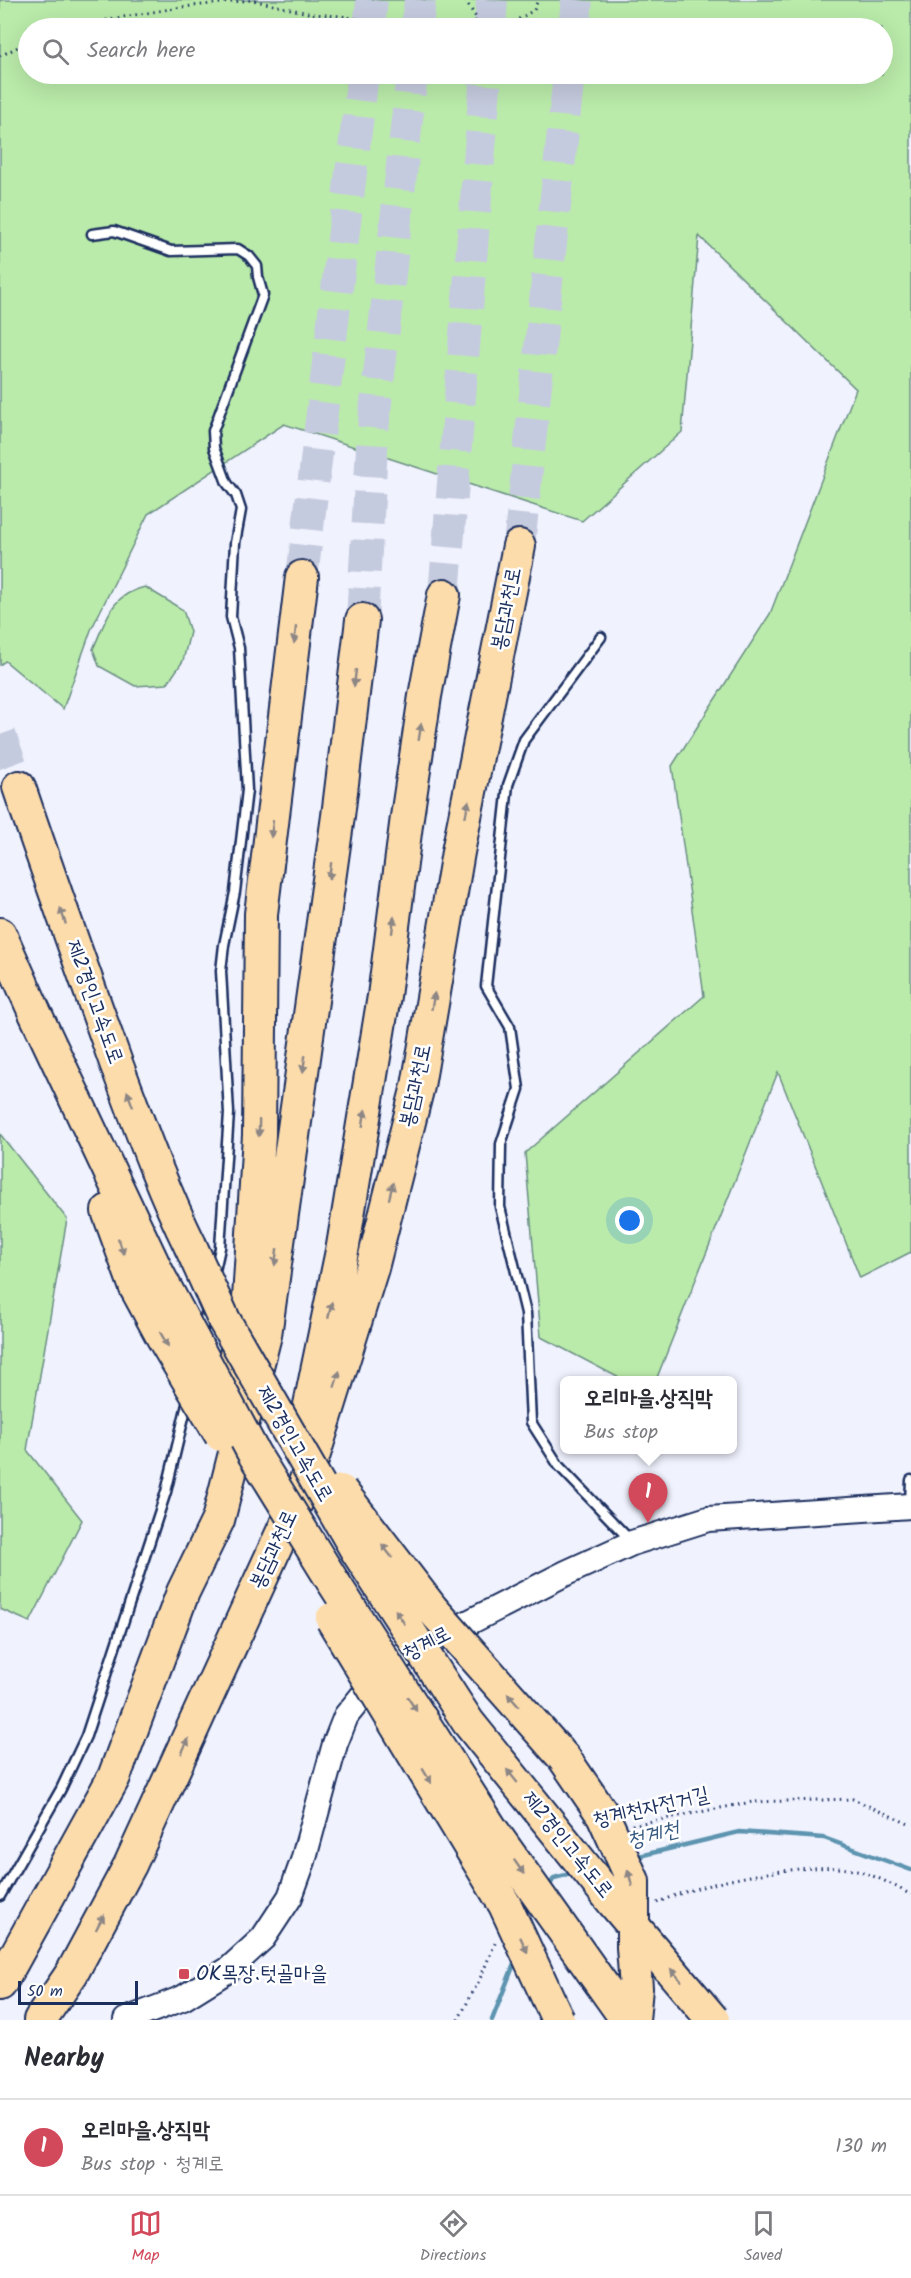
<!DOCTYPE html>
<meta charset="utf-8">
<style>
body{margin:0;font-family:Kalam,"Poor Story",sans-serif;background:#f2f2f3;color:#2b2b33}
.scale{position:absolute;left:18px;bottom:15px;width:120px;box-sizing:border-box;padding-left:6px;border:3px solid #1b2f5e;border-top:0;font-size:16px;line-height:21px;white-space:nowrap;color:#1b2f5e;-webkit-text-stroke:4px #fff;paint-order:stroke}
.you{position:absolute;left:630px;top:1221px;width:21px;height:21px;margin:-15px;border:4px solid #fff;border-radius:50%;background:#1a73e8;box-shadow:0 0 0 9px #1a73e833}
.badge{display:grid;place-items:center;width:39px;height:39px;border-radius:50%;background:#d1495b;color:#fff;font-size:20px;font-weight:700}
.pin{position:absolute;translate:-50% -50px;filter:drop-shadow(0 2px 3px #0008)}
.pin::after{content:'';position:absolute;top:32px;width:21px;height:18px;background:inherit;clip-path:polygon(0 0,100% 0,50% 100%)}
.popup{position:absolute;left:560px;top:1376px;width:177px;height:78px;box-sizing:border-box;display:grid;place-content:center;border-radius:9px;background:#fff;filter:drop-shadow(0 2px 4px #0005);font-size:20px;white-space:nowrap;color:#7c7c81}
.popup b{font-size:22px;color:#2b2b33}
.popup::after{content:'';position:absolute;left:50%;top:100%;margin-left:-12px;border:12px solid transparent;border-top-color:#fff}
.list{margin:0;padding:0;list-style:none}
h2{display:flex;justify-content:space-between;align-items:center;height:78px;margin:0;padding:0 24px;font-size:26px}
h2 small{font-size:20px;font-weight:400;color:#7c7c81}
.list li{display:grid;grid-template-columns:39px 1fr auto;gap:18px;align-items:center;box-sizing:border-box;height:96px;padding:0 24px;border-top:2px solid #e1e1e2}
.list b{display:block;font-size:22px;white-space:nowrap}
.list p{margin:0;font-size:20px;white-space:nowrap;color:#7c7c81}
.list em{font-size:20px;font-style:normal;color:#7c7c81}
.icon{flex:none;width:33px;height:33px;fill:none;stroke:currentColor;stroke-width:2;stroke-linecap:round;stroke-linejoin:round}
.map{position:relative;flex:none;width:911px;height:2020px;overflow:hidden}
.search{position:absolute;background:#fff;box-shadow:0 6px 24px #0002;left:18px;right:18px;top:18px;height:66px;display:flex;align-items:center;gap:15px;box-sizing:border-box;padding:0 21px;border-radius:33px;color:#7c7c81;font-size:22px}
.sheet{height:174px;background:#fff}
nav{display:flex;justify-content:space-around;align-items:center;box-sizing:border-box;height:84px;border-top:2px solid #e1e1e2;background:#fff;font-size:16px;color:#7c7c81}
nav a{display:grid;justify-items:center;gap:3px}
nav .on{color:#d1495b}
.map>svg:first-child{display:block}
.green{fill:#baebaa;stroke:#6a8d84;stroke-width:1.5;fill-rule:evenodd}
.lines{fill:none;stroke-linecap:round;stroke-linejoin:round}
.stream{stroke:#5d94b0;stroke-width:4.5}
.highway-tunnel{stroke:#c5cbde;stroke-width:32;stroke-dasharray:32 16;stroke-linecap:butt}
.lane-casing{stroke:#1b2f5e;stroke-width:13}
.secondary-casing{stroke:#1b2f5e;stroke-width:28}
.highway-casing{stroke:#1b2f5e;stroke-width:36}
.path{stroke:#1b2f5e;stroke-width:3;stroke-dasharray:1.5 4.5;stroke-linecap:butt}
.lane{stroke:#fff;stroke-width:8}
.secondary{stroke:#fff;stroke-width:24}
.highway{stroke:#fddcac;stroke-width:32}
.highway-bridge-casing{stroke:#1b2f5e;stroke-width:36;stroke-linecap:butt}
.highway-bridge{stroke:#fddcac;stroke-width:32}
.oneway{fill:#8c8685}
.poi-dot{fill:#d1495b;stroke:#fff;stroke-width:2}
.labels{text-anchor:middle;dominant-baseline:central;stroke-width:5;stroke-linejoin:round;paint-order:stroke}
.street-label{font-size:21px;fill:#1b2f5e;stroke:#fff}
.poi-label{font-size:21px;fill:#1b2f5e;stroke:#fff;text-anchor:start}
.water-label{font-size:22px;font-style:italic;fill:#365980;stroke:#fff}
</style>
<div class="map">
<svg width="911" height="2020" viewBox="0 0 911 2020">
<rect width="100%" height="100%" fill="#f0f2fe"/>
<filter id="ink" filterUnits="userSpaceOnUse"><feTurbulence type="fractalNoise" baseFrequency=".0167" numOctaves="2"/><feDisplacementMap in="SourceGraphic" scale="12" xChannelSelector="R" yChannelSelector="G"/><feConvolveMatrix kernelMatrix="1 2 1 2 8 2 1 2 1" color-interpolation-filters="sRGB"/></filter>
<g filter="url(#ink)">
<!-- green -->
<path class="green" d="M0,0H911V1252L860,1278L778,1072L656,1380H623L541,1337L525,1153L704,996L672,766L770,614L856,389L699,236L682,432L582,521L284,424L148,514L91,630L63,709L5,661L0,665ZM28,28H882V74H28Z
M145,587L183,610L190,632L183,661L167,684L135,686L99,666L93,649C107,619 110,595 145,587Z
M0,1134L67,1219L27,1450L82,1520L30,1622L0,1609Z"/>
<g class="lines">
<!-- stream -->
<path class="stream" d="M635,1857L739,1832L824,1838L911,1870
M548,1889L554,1878L574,1873
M492,2020L516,1959"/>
<!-- highway-tunnel -->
<path class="highway-tunnel" d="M369,28L372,0
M417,28L420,0
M490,28L492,0
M574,28L577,0
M519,546L569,74
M302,577L363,74
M444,595L486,74
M362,620L373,430L412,74
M0,735L19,787"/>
<!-- lane casing -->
<g class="lane-casing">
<path id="lane" d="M92,234L114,231L171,251L238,249L249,256L257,266L258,277L263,295L213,431L214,448L227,483L236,495L241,510L235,543L231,617L239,648L247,790L235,892L224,945L221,971L229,1113L220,1248L214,1275
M601,637L524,740L508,785L486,986L510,1027L519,1089L501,1144L500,1207L526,1313L531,1422L559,1466L631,1541
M201,1337L207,1309
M910,1503L911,1480
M0,1896L61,1789L86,1736L166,1492L188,1400"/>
</g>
<!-- secondary casing -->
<g class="secondary-casing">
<path id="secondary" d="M126,2020L183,1998L228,1970L263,1938L290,1897L303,1861L335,1744L346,1716L389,1663L566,1573L632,1543L708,1519L911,1506"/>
</g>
<!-- highway casing -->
<g class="highway-casing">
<path id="highway" d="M19,787C50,879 83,971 116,1063C139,1124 161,1186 190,1245
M0,934L35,1013L158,1274
M108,1211L136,1288
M309,1410L343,1246L384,996L407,817L425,696L444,595
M221,1419L249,1299L259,1135L261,914L302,577
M0,1984L114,1777L183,1592L218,1520L265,1335L338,816L362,620
M40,2020L72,1973L130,1865L305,1483L372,1268L418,1086L458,852L519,546"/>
</g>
<!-- path -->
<path class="path" d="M465,0L477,19L472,28
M77,28L111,19L182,7L252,0L312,14L342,16L394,26L434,23L444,28
M503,28L534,10L538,0
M0,56L28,42
M632,1825L752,1802L853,1799L911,1825
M657,1903C697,1883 804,1862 847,1869C871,1873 890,1883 911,1895
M458,2020L479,1981L496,1941"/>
<!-- lane -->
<use href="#lane" class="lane"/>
<!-- secondary -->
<use href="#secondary" class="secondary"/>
<!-- highway -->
<use href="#highway" class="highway"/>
<!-- highway-bridge casing -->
<g class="highway-bridge-casing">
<path id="highway-bridge" d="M190,1245L224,1320L357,1551L468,1722L613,1902L713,2020
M158,1274L254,1454L332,1580L492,1830L627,2020
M136,1288L162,1336L221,1435
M341,1491L432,1609L564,1758L603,1815L633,1881V1947L636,1988L633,2020
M332,1619L505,1905L558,2020"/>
</g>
<!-- highway-bridge -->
<use href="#highway-bridge" class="highway-bridge"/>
</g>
<!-- one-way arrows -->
<defs><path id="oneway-solid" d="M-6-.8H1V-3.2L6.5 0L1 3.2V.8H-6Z" transform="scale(1.5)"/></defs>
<g class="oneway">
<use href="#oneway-solid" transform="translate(295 635) rotate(97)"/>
<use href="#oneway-solid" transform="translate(355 678) rotate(97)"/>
<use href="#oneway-solid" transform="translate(420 732) rotate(-81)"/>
<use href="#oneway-solid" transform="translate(467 809) rotate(-78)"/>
<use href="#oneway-solid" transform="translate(272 829) rotate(97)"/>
<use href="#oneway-solid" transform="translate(330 871) rotate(98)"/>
<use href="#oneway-solid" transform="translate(63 916) rotate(-109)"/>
<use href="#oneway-solid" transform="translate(393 925) rotate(-83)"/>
<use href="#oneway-solid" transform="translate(433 1001) rotate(-80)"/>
<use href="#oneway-solid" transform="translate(304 1064) rotate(98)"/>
<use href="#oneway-solid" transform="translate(130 1099) rotate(-110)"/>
<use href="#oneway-solid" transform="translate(364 1118) rotate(-81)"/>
<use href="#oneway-solid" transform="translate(259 1128) rotate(91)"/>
<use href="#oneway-solid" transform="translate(391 1191) rotate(-76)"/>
<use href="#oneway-solid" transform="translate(121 1246) rotate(70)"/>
<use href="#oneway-solid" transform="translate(276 1257) rotate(98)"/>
<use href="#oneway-solid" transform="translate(330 1310) rotate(-78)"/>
<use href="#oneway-solid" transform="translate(164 1339) rotate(60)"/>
<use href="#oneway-solid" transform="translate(337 1379) rotate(-73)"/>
<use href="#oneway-solid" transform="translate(387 1551) rotate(-128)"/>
<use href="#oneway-solid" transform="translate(400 1617) rotate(-123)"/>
<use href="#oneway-solid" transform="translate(513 1700) rotate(-131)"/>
<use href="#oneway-solid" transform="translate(412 1704) rotate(57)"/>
<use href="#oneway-solid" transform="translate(185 1746) rotate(-65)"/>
<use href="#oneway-solid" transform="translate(427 1776) rotate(59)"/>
<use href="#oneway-solid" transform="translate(512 1776) rotate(-129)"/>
<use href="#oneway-solid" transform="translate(519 1867) rotate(55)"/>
<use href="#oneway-solid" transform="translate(630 1878) rotate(-106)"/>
<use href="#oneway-solid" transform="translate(100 1922) rotate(-62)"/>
<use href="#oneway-solid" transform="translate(524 1945) rotate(65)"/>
<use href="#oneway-solid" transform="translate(676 1975) rotate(-130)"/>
</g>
</g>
<!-- markers -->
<rect class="poi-dot" x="178" y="1968" width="12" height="12" rx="3"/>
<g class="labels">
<!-- street labels -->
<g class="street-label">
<text transform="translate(507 609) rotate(-79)">봉담과천로</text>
<text transform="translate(94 1002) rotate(70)">제2경인고속도로</text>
<text transform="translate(416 1086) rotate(-78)">봉담과천로</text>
<text transform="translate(294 1444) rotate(60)">제2경인고속도로</text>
<text transform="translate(274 1550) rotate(-65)">봉담과천로</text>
<text transform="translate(427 1644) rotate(-27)">청계로</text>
<text transform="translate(651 1808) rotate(-13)">청계천자전거길</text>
<text transform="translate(567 1845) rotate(51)">제2경인고속도로</text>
</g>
<!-- poi labels -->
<g class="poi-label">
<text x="196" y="1974">OK목장.텃골마을</text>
</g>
<!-- water labels -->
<g class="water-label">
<text transform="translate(653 1836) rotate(-14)">청계천</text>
</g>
</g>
</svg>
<div class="scale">50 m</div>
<div class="you"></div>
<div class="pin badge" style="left:648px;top:1523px">1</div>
<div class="popup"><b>오리마을.상직막</b>Bus stop</div>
<div class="search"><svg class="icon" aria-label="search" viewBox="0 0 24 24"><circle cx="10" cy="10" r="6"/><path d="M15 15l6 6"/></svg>Search here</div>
</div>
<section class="sheet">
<h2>Nearby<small></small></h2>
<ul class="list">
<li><span class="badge">1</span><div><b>오리마을.상직막</b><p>Bus stop · 청계로</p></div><em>130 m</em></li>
</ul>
</section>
<nav>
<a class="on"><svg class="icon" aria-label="map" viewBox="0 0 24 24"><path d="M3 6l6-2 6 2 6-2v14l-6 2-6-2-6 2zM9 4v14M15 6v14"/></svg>Map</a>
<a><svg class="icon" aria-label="directions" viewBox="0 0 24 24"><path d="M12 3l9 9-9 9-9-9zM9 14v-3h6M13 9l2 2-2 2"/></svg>Directions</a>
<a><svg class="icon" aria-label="saved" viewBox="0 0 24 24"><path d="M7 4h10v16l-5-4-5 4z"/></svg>Saved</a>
</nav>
